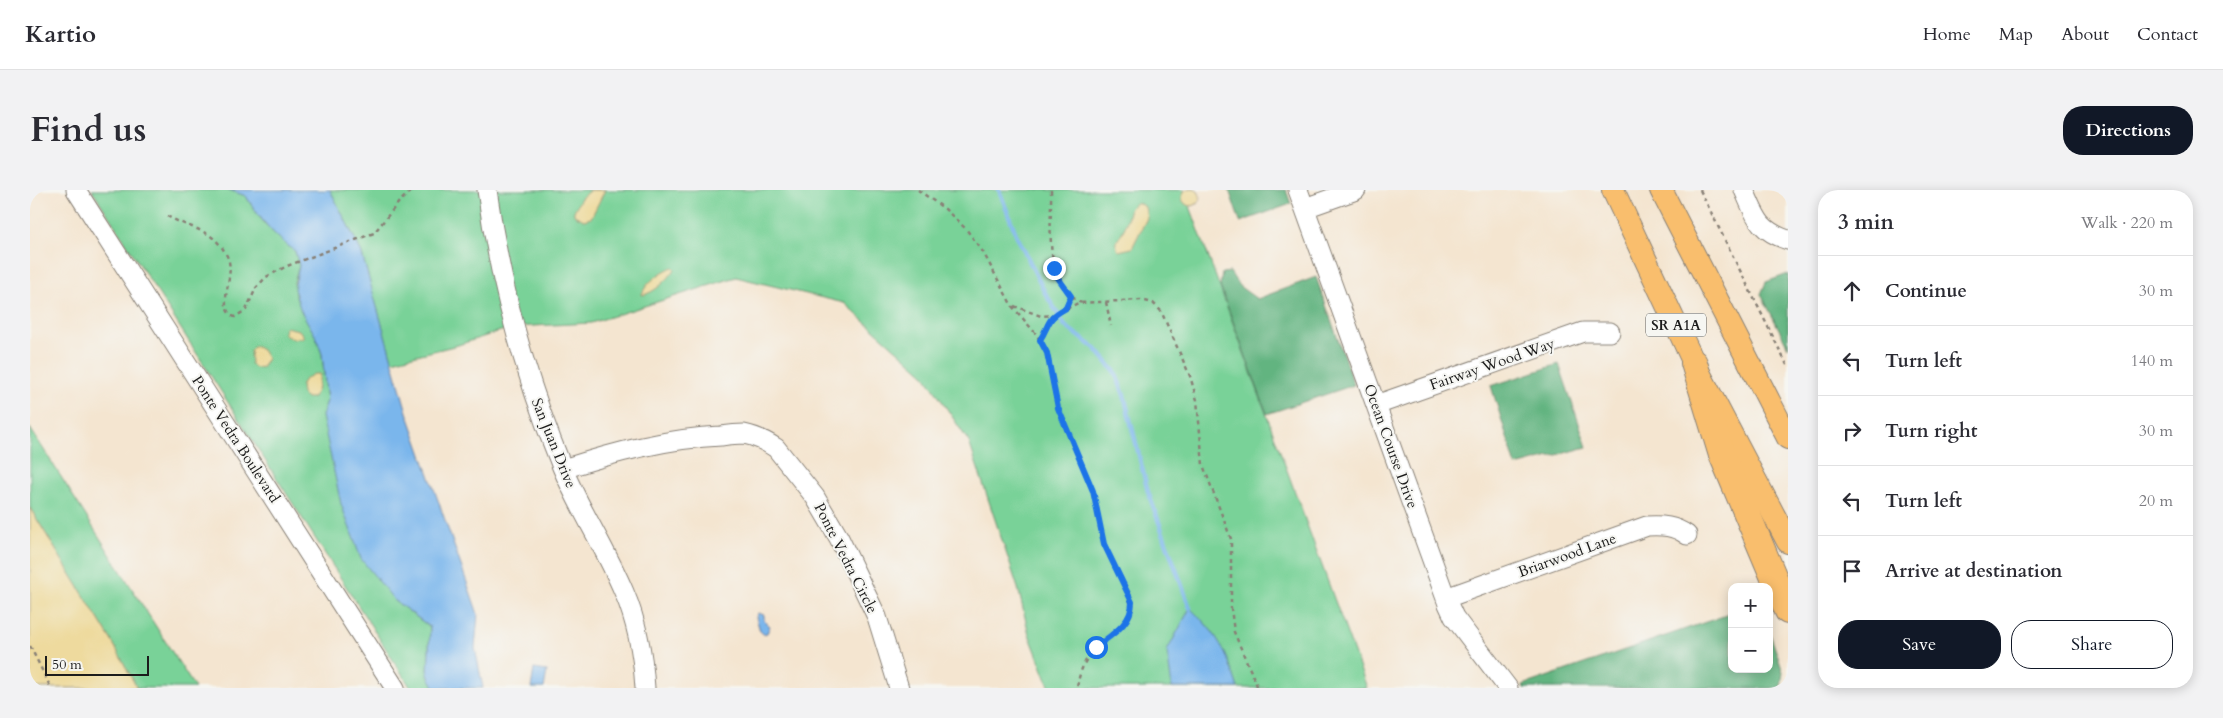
<!DOCTYPE html>
<meta charset="utf-8">
<style>
body{margin:0;font-family:Cardo,serif;background:#f2f2f3;color:#2b2b33}
.controls{position:absolute;right:15px;bottom:15px;display:grid;overflow:hidden;border-radius:10px;box-shadow:0 2px 12px #0003}
.controls button{width:45px;height:45px;display:grid;place-items:center;padding:0;border:0;border-bottom:1px solid #e1e1e2;background:#fff;color:#2b2b33;font:25px sans-serif}
.scale{position:absolute;left:15px;bottom:12px;width:104px;box-sizing:border-box;padding-left:5px;border:2px solid #1c1c1c;border-top:0;font-size:14px;line-height:18px;white-space:nowrap;color:#1c1c1c;-webkit-text-stroke:4px #f6f6f2;paint-order:stroke}
.stop{position:absolute;width:15px;height:15px;margin:-11px;border:4px solid #1a73e8;border-radius:50%;background:#fff}
.stop.end{background:#1a73e8;border-color:#fff;box-shadow:0 1px 5px #0008}
.list{margin:0;padding:0;list-style:none}
h2{display:flex;justify-content:space-between;align-items:center;height:65px;margin:0;padding:0 20px;font-size:21px}
h2 small{font-size:16px;font-weight:400;color:#7c7c81}
.list li{display:grid;grid-template-columns:32px 1fr auto;gap:15px;align-items:center;box-sizing:border-box;height:70px;padding:0 20px;border-top:1px solid #e1e1e2}
.list b{display:block;font-size:19px;white-space:nowrap}
.list em{font-size:16px;font-style:normal;color:#7c7c81}
.actions{display:flex;gap:10px;padding:15px 20px}
.actions a{flex:1;padding:11px 0;border:1px solid #111827;border-radius:20px;text-align:center;font-size:18px;color:#111827}
.actions .main{background:#111827;color:#fff}
.icon{flex:none;width:28px;height:28px;fill:none;stroke:currentColor;stroke-width:2;stroke-linecap:round;stroke-linejoin:round}
.map{position:relative;flex:none;width:1758px;height:498px;overflow:hidden;border-radius:20px}
header{display:flex;align-items:center;gap:30px;box-sizing:border-box;height:70px;padding:0 25px;background:#fff;border-bottom:1px solid #e1e1e2}
header strong{font-size:24px}
nav{display:flex;gap:28px;margin-inline-start:auto;font-size:18px}
.intro{display:flex;align-items:center;justify-content:space-between;box-sizing:border-box;height:120px;padding:0 30px}
h1{margin:0;font-size:35px}
.button{padding:12px 22px;border-radius:20px;background:#111827;color:#fff;font-size:18px;font-weight:700}
main{display:flex;gap:30px;padding:0 30px}
aside{flex:1;background:#fff;border-radius:20px;box-shadow:0 2px 12px #0003}
.map>svg:first-child{display:block}
.green{fill:#79d298;stroke:#4a775a}
.forest{fill:#62b480;stroke:#3f684e}
.sand{fill:#eeda9e;stroke:#857b5d}
.water{fill:#7ab6ec;stroke:#4b6984}
.lines{fill:none;stroke-linecap:round;stroke-linejoin:round}
.stream{stroke:#7ab6ec;stroke-width:4.5}
.minor-casing{stroke:#888076;stroke-width:21}
.major-casing{stroke:#888076;stroke-width:24}
.highway-casing{stroke:#888076;stroke-width:28}
.path{stroke:#888076;stroke-width:2.5;stroke-dasharray:4 4;stroke-linecap:butt}
.minor{stroke:#fff;stroke-width:19}
.major{stroke:#f9be6d;stroke-width:22}
.highway{stroke:#f9be6d;stroke-width:26}
.route{stroke:#1a73e8;stroke-width:6}
.labels{text-anchor:middle;dominant-baseline:central;stroke-width:4;stroke-linejoin:round;paint-order:stroke}
.shield{fill:#f6f6f2;stroke:#5d5d5c;stroke-width:1}
.shield-label{font-size:14px;font-weight:bold;fill:#1c1c1c}
.street-label{font-size:15px;fill:#1c1c1c;stroke:#f6f6f2}
</style>
<header>
<strong>Kartio</strong>
<nav><a>Home</a><a>Map</a><a>About</a><a>Contact</a></nav>
</header>
<div class="intro"><h1>Find us</h1><a class="button">Directions</a></div>
<main>
<div class="map">
<svg width="1758" height="498" viewBox="0 0 1758 498">
<rect width="100%" height="100%" fill="#f6f6f2"/>
<filter id="ink" filterUnits="userSpaceOnUse"><feTurbulence type="fractalNoise" baseFrequency=".02" numOctaves="2"/><feDisplacementMap in="SourceGraphic" scale="10" xChannelSelector="R" yChannelSelector="G"/><feConvolveMatrix kernelMatrix="1 2 1 2 8 2 1 2 1" color-interpolation-filters="sRGB"/></filter>
<filter id="wash" filterUnits="userSpaceOnUse"><feTurbulence type="fractalNoise" baseFrequency=".0096" numOctaves="4" result="noise"/><feDisplacementMap in="SourceGraphic" scale="20" xChannelSelector="R" yChannelSelector="G"/><feGaussianBlur stdDeviation="1.12" result="paint"/><feColorMatrix in="noise" values="0 0 0 0 0 0 0 0 0 0 0 0 0 0 0 0 0 1.4 0 .05"/><feComposite in="paint" operator="in"/></filter>
<g filter="url(#wash)">
<rect width="100%" height="100%" fill="#f4e5d0"/>
<!-- green -->
<path class="green" d="M62,0H199L216,6C228,28 245,47 265,61L269,76L264,92L265,105L286,147L292,164L297,211L292,226L364,410L400,437L398,485L405,498H381Z
M300,0H1154L1337,498H1020L999,444L988,398L939,252L894,184L814,113L706,87L561,133L483,137L428,155L362,171L331,61Z
M0,238L165,498H107L83,453L0,318Z"/>
<!-- forest -->
<path class="forest" d="M1199,0H1256L1261,14L1210,32Z
M1200,82L1209,96L1227,109L1286,87L1324,195L1237,224L1190,96L1192,83Z
M1758,84V157L1731,104L1736,92Z
M1529,174L1557,257L1486,276L1461,196Z
M1702,423V479H1739V441L1753,482L1751,498H1494L1493,495Z"/>
<!-- sand -->
<path class="sand" d="M1152 7a9 9 0 1 1 18 0a9 9 0 1 1-18 0Z
M560,0H575L561,28L554,30L544,25V21L551,8Z
M1107,12L1115,17L1117,28L1102,58L1089,61L1087,59L1086,53L1095,37L1100,18Z
M643,77L645,79C639,89 623,104 612,105C614,94 632,81 643,77Z
M255,137L269,140L274,147L264,149L254,145Z
M225,156L232,160L237,168L233,177L225,178L221,174L220,160Z
M284,184H290L287,201L282,208H276L272,204L271,196L275,189Z
M0,318L83,453L107,498H0Z"/>
<!-- water -->
<path class="water" d="M199,0H300L331,61L377,222L448,424L445,458L453,498H405L398,485L400,437L364,410L331,369L311,314L292,226L297,211L292,164L286,147L271,121L264,99L269,76L265,61C245,47 229,28 216,6Z
M1160,418C1190,447 1195,459 1208,498H1142L1137,461Z
M728,423L734,425V431L740,436L737,443L733,444L730,441L726,427Z
M504,479L517,481L514,498H501Z"/>
<g class="lines">
<!-- stream -->
<path class="stream" d="M969,0L986,44L1014,101L1035,136L1065,158L1085,182L1094,205L1118,302L1160,418"/>
</g>
</g>
<g filter="url(#ink)">
<g class="lines">
<!-- minor casing -->
<g class="minor-casing">
<path id="minor" d="M46,0L365,498
M457,0C470,96 495,187 532,277C550,320 576,359 594,402C607,432 613,466 615,498
M1268,0L1418,414L1424,427L1478,498
M1714,0C1726,27 1728,40 1758,50
M1275,18L1326,0
M1346,215L1553,142H1580
M533,279C583,263 638,248 691,246C698,245 707,244 714,244C724,246 737,252 746,258L785,307L809,348L847,427L869,498
M1416,408L1617,336C1632,335 1645,336 1657,345"/>
</g>
<!-- major casing -->
<g class="major-casing">
<path id="major" d="M1583,0L1664,173L1758,352
M1631,0L1758,248"/>
</g>
<!-- highway casing -->
<g class="highway-casing">
<path id="highway" d="M1664,173L1691,262L1758,421"/>
</g>
<!-- path -->
<path class="path" d="M888,0L915,19L936,39L953,62L982,116L1007,145L1017,163L1028,218L1063,301L1074,354L1099,404L1102,422L1098,429C1073,456 1053,458 1047,498
M1021,0C1022,38 1012,90 1051,113
M1670,0L1758,177
M137,26C162,40 183,38 197,66C207,85 184,119 205,127L216,120L226,98L236,87L257,76L344,43L369,12L382,0
M1076,112L1081,136
M984,116L1011,126L1024,125L1048,113L1111,110L1123,113L1131,121L1160,186L1167,210L1173,275L1201,349V418L1204,442L1228,498
M1037,117L1041,106
M1010,150L1022,126
M0,456L21,498"/>
<!-- minor -->
<use href="#minor" class="minor"/>
<!-- major -->
<use href="#major" class="major"/>
<!-- highway -->
<use href="#highway" class="highway"/>
</g>
</g>
<g class="lines" filter="url(#ink)">
<!-- route -->
<path class="route" d="M1024,78L1026,85L1041,106L1036,118C1016,129 1021,132 1010,150L1017,163L1028,218L1063,301L1074,354L1102,412C1102,434 1081,445 1066,457"/>
</g>
<g class="labels">
<!-- shield labels -->
<rect class="shield" x="1616" y="123.5" width="60" height="23" rx="4"/>
<g class="shield-label">
<text x="1646" y="135">SR A1A</text>
</g>
<!-- street labels -->
<g class="street-label">
<text transform="translate(1462 174) rotate(-19)">Fairway Wood Way</text>
<text transform="translate(206 249) rotate(57)">Ponte Vedra Boulevard</text>
<text transform="translate(524 253) rotate(68)">San Juan Drive</text>
<text transform="translate(1361 256) rotate(70)">Ocean Course Drive</text>
<text transform="translate(1537 365) rotate(-20)">Briarwood Lane</text>
<text transform="translate(816 368) rotate(63)">Ponte Vedra Circle</text>
</g>
</g>
</svg>
<div class="controls">
<button>+</button>
<button>−</button>
</div>
<div class="scale">50 m</div>
<div class="stop" style="left:1066px;top:457px"></div>
<div class="stop end" style="left:1024px;top:78px"></div>
</div>
<aside>
<h2>3 min<small>Walk · 220 m</small></h2>
<ul class="list">
<li><svg class="icon" aria-label="ahead" viewBox="0 0 24 24"><path d="M12 20V5M6 11l6-6 6 6"/></svg><div><b>Continue</b></div><em>30 m</em></li>
<li><svg class="icon" aria-label="left" viewBox="0 0 24 24"><path d="M17 20v-9H6M10 6l-5 5 5 5"/></svg><div><b>Turn left</b></div><em>140 m</em></li>
<li><svg class="icon" aria-label="right" viewBox="0 0 24 24"><path d="M7 20v-9h11M14 6l5 5-5 5"/></svg><div><b>Turn right</b></div><em>30 m</em></li>
<li><svg class="icon" aria-label="left" viewBox="0 0 24 24"><path d="M17 20v-9H6M10 6l-5 5 5 5"/></svg><div><b>Turn left</b></div><em>20 m</em></li>
<li><svg class="icon" aria-label="arrive" viewBox="0 0 24 24"><path d="M6 21V4h12l-3 4 3 4H6"/></svg><div><b>Arrive at destination</b></div></li>
</ul>
<div class="actions"><a class="main">Save</a><a>Share</a></div>
</aside>
</main>
